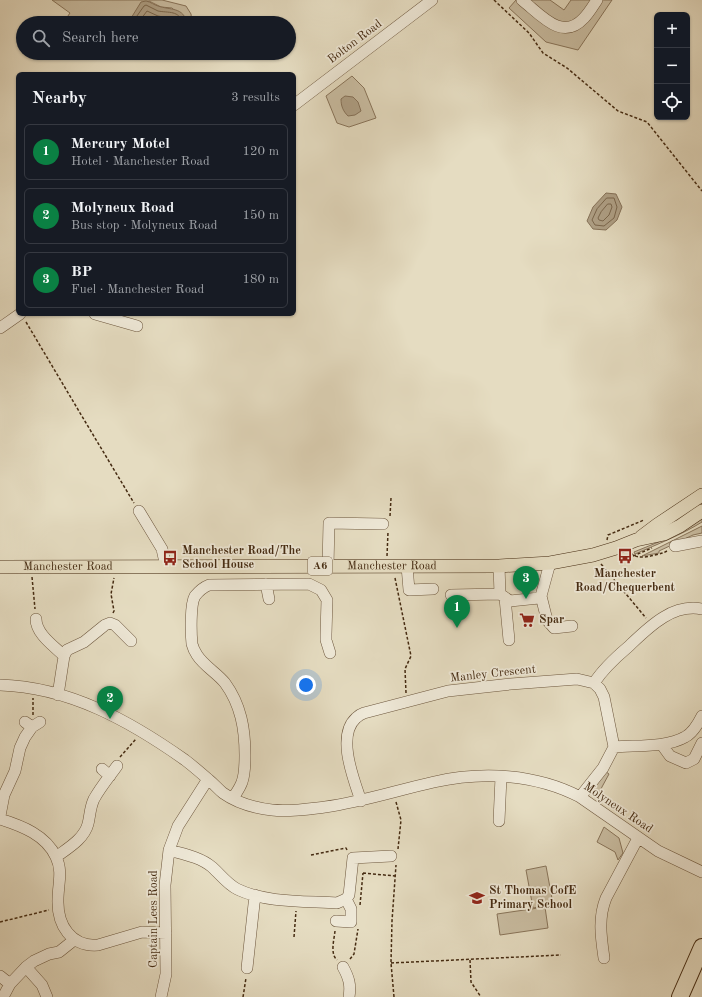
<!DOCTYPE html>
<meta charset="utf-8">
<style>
body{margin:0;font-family:"Old Standard TT",serif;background:#20242c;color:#f1f3f6}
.controls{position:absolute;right:12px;top:12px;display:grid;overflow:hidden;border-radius:6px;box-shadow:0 1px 3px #0004}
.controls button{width:36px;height:36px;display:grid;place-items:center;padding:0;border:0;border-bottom:1px solid #363941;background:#171b24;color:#f1f3f6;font:20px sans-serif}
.you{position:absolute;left:306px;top:685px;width:14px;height:14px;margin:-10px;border:3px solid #fff;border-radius:50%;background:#1a73e8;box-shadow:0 0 0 6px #1a73e833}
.badge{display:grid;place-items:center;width:26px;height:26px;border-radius:50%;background:#0b8043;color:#fff;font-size:13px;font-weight:700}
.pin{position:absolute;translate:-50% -33px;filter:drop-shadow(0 1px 2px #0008)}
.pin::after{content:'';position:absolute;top:21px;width:14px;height:12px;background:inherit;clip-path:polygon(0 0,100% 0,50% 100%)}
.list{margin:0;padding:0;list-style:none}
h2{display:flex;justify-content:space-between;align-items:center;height:52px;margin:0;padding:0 16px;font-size:17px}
h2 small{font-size:13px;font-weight:400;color:#9ea1a6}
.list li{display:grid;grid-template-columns:26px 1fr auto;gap:12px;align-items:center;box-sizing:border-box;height:56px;margin:0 8px 8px;padding:0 8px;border:1px solid #363941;border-radius:6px}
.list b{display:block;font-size:15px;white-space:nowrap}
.list p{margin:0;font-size:13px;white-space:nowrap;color:#9ea1a6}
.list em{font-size:13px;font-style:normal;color:#9ea1a6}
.icon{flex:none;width:22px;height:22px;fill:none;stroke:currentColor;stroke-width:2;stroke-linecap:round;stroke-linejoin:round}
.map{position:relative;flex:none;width:702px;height:997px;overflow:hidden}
.search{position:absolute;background:#171b24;box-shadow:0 1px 3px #0004;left:16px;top:16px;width:280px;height:44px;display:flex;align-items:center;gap:10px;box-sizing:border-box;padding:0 14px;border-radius:22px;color:#9ea1a6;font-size:15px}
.panel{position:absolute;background:#171b24;box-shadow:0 1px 3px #0004;left:16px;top:72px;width:280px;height:244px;border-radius:6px}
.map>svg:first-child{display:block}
.green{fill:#cabea3;stroke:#88745a}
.water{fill:#afa086;stroke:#857158}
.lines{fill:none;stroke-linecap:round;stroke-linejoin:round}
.shore{stroke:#7a664c;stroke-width:1}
.minor-casing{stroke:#6d573e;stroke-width:12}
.major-casing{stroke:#452b12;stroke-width:14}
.highway-casing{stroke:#452b12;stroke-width:18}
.path{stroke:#452b12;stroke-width:1.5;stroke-dasharray:3 2;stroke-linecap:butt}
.minor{stroke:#eee8d7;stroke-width:11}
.major{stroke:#e5dcc1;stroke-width:13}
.highway{stroke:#e5dcc1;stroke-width:16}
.labels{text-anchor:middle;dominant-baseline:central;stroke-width:3.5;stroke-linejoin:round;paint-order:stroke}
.shield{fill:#eee8d7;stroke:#78644d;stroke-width:1}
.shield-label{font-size:11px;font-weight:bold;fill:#452b12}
.street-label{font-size:12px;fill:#452b12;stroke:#eee8d7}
.poi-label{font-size:12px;font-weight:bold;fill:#452b12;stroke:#eee8d7;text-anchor:start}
</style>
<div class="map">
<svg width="702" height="997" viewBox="0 0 702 997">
<rect width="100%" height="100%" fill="#e5dcc1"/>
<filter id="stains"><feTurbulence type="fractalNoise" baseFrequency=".005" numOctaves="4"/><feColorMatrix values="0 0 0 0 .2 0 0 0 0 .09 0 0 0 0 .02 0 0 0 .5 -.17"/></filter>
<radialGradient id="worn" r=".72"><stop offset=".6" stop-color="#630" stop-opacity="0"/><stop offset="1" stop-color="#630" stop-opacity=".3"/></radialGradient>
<!-- green -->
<path class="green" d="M52,0H162L186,6L191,14L192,23H186V21L172,8L161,7L149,1L128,23L104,21L101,23H85L80,19L63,23L70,13Z
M516,0H550L564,10L571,0H612L578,50L546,42L509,8Z
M352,76L364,88L376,118L349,127L337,123L326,96Z
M702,519V522C681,535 658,544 635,554L634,552L661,541Z
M702,526V533L693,535L659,551V553L642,556Z
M605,771L609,774L596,798L589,793Z
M604,827L619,838L623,853L618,860L615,852L597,842Z
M546,866L553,904L533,908L526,870Z
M545,907L548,928L500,935L497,914Z"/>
<!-- water -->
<path class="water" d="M146,1C151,2 154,5 158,6C169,10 185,7 186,23H128L141,2Z
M345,96L353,97L358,102L361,111L355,115L348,116C343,111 341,106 341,99Z
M606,193L616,194L622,207L617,220L606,230L593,229L587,221L593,207Z"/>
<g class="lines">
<!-- shore -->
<path class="shore" d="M132,23L144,6L146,5C150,7 154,9 158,11C168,13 180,10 182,23
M138,23L147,11L158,16L174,19L177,23
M607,198H614L617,207L614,218L604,226L595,225L592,220L597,209Z
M608,204H611L612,207L609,215L603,221L599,220L598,218L601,212Z"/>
<!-- minor casing -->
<g class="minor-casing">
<path id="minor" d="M522,0C541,15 562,42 584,18C589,13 593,6 597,0
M294,105L432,0
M95,314L137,326
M0,328L20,314
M139,511L162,549L166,567
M675,546L702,541
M328,566L329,523L383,524
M407,566L409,590L433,589
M499,566L500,594L510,601L539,598L541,596L550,563
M266,584L269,599
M451,595L500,594
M541,596L547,620L554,628L572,626
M505,598L509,640
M36,619C36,634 54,646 64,656
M594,683C603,669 615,658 628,647C648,628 672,603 702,609
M0,685C69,687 130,721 185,760C193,766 201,773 209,780C214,784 218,789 223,793C237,803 255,808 272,810C290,812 308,809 325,807C362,802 398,790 434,782C483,771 536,774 580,797L658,851L702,872
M58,695L64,656L67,650L84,642L105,625L110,623L115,625L131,641
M25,722L32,727L40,722
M662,745L670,756L686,763L694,759L702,743
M614,747C635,745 666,748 685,737C693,733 698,724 702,716
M102,769L110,776
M233,798C236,793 240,788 242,782C245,774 245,764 245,755C245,729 241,705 225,683C217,673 204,666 197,655C195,652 193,648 192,644C191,634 190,604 195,596C199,591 204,587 209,585L309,584L321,590L327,600L326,634V640L330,653
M361,801C354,780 336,736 356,718C358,716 361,714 364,713L448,691L511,684L577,679L594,683L600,689L604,697L614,747L603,768L580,797
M0,816L4,795L15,771L20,748L25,737L32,727
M0,819C22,826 46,835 56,857C63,871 58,885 58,899C57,925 71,947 98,945L142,932L166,933
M499,821L501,777
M169,850C183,854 200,857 212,867C220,874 227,884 237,889C265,903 306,901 337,903L346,899L349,895L353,858L391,856
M56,857C68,848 84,839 88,824C90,816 90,807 94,799C100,788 109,777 117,766
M336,921L351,922V909L346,899
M604,958C601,937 598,918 606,898L638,838
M26,967L42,985L47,997
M343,967C349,978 351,985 349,997
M247,968L255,895
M0,976L10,984
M3,997L10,984L26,967L34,961L49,954L59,952L74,940
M161,997L166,974L165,885L169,850L178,826L208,779"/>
</g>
<!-- major casing -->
<g class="major-casing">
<g id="major">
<path d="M641,537L657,525L702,495"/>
<path id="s1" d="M0,567L499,566L550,563L593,555L616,548L636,540L664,534L680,526L702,511"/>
</g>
</g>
<!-- highway casing -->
<g class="highway-casing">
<path id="highway" d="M680,997L702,947"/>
</g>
<!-- path -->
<path class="path" d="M494,0L529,33L543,53L567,68L618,111L647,122L702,191
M26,322L86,423L134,503
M390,516L391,498
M607,540L608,535L644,520
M631,553C638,561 654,555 663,553L667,551
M387,556L388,532
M633,556L652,548
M601,564L646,618
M32,577L35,609
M395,578L411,656L405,669L406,693
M113,613L114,611L111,594L114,578
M33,715V698
M120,757L136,739
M396,802L401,820L398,849
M311,855L346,848L347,850
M363,873L395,876
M360,905L363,873
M0,922L49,910
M335,931C334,940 330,954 337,960
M294,937L296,911
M350,959L354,954L358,929
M470,960L471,982L481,997
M391,963L561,955
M243,997L246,978
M394,997L391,963L392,921L396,865"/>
<!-- minor -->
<use href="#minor" class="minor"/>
<!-- major -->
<use href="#major" class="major"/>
<!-- highway -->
<use href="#highway" class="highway"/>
</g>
<!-- icons -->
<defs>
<g id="bus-bare" transform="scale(1.2)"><path d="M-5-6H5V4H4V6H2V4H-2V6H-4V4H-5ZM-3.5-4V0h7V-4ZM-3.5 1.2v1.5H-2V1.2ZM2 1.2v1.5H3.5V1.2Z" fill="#8f2418" stroke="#eee8d7" stroke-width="2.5" paint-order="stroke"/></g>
<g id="supermarket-bare" transform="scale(1.2)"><path d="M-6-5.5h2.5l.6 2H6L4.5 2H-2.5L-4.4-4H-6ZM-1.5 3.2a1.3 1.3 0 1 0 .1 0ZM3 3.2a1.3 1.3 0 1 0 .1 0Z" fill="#8f2418" stroke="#eee8d7" stroke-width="2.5" paint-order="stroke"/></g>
<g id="school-bare" transform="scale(1.2)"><path d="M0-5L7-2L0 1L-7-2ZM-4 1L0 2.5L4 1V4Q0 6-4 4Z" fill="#8f2418" stroke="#eee8d7" stroke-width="2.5" paint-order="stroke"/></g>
</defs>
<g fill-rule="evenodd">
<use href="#bus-bare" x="625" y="556"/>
<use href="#bus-bare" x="170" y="558"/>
<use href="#supermarket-bare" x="527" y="620"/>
<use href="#school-bare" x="477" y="898"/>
</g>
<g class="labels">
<!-- shield labels -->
<rect class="shield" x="308" y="557" width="24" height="18" rx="3"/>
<g class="shield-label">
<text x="320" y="566">A6</text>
</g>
<!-- street labels -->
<g class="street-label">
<text transform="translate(355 42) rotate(-37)">Bolton Road</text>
<text stroke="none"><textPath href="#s1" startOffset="392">Manchester Road</textPath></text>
<text stroke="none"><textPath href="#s1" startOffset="68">Manchester Road</textPath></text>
<text transform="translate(493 674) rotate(-6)">Manley Crescent</text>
<text transform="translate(618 808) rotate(34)">Molyneux Road</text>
<text transform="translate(154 919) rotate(-90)">Captain Lees Road</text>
</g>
<!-- poi labels -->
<g class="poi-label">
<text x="182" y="551">Manchester Road/The<tspan x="182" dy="14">School House</tspan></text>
<text x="625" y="574" text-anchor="middle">Manchester<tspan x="625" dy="14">Road/Chequerbent</tspan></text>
<text x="539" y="620">Spar</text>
<text x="489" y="891">St Thomas CofE<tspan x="489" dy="14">Primary School</tspan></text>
</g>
</g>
<rect width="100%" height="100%" filter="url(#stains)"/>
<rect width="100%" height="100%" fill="url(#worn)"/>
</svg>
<div class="controls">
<button>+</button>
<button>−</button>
<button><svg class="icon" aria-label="locate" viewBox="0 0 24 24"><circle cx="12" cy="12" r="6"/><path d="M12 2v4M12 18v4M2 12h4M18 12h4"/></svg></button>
</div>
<div class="you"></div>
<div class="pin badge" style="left:457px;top:628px">1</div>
<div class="pin badge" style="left:110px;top:719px">2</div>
<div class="pin badge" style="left:526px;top:599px">3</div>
<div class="search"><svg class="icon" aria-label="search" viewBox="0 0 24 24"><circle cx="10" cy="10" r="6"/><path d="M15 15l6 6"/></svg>Search here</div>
<section class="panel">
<h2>Nearby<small>3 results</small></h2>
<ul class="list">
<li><span class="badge">1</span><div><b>Mercury Motel</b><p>Hotel · Manchester Road</p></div><em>120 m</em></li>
<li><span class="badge">2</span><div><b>Molyneux Road</b><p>Bus stop · Molyneux Road</p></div><em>150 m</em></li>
<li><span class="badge">3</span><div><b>BP</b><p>Fuel · Manchester Road</p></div><em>180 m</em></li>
</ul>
</section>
</div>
